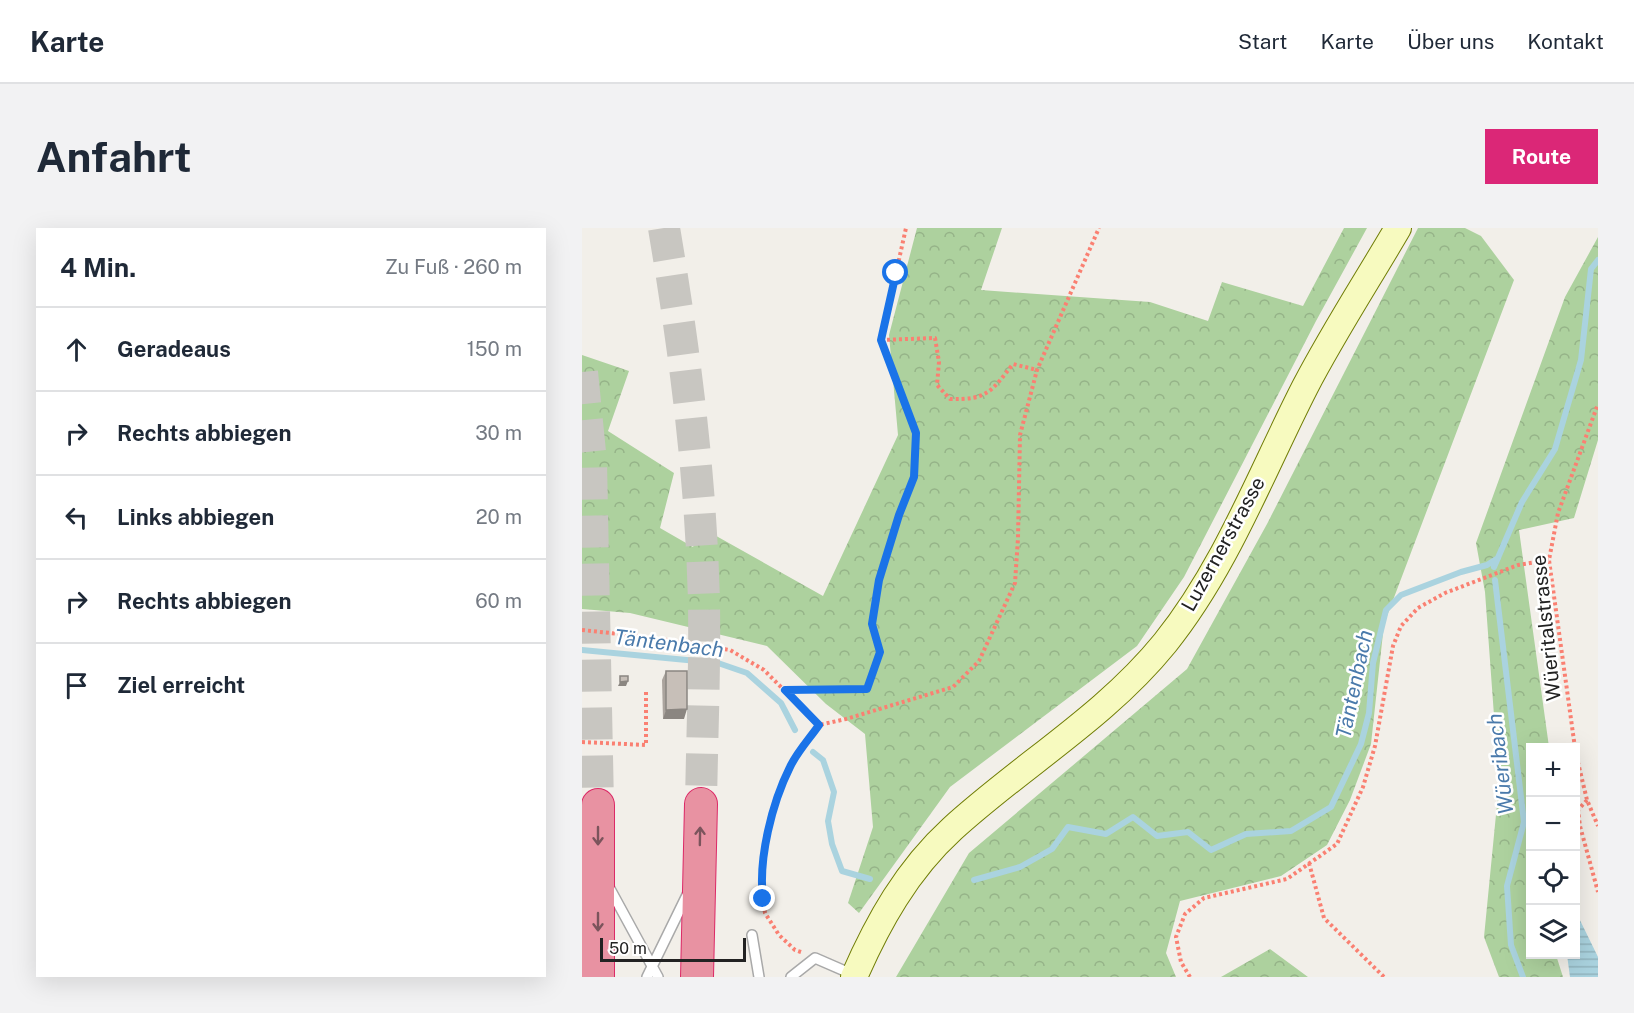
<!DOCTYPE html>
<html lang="de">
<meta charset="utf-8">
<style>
body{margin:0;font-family:"Public Sans",sans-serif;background:#f2f2f3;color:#1f2937}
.controls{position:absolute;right:18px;bottom:18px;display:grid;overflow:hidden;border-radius:0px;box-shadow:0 6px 24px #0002}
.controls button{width:54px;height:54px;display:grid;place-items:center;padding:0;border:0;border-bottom:2px solid #e0e1e3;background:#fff;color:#1f2937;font:30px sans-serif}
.scale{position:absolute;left:18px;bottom:15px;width:146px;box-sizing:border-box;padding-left:6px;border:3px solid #222;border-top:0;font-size:16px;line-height:21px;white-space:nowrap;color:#222;-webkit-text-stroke:4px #fff;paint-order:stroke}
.stop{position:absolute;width:18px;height:18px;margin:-14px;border:4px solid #1a73e8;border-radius:50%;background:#fff}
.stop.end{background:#1a73e8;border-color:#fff;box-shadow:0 2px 6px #0008}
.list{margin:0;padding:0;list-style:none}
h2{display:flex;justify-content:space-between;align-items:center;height:78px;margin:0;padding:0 24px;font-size:26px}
h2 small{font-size:20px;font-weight:400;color:#747a83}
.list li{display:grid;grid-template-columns:39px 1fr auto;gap:18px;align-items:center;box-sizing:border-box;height:84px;padding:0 24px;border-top:2px solid #e0e1e3}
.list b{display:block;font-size:22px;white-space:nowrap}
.list em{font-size:20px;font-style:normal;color:#747a83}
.icon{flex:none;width:33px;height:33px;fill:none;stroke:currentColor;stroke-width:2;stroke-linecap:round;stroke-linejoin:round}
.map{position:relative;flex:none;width:1016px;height:749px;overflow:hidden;border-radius:0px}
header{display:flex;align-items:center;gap:36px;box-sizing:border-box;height:84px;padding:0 30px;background:#fff;border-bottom:2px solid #e0e1e3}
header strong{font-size:28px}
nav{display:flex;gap:33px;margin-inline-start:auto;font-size:21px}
.intro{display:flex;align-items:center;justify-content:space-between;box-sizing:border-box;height:144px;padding:0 36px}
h1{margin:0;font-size:42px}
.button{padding:15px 27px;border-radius:0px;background:#db2777;color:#fff;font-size:21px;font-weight:700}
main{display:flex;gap:36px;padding:0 36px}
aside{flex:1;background:#fff;border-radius:0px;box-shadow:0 6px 24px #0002}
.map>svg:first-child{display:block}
.forest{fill:url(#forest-crowns)}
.water{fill:url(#water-rules)}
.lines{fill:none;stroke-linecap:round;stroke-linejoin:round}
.stream{stroke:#aad3df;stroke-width:6}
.highway-tunnel{stroke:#c8c6c1;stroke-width:32;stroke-dasharray:32 16;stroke-linecap:butt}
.lane-casing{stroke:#a9a9a9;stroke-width:12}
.secondary-casing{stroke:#707d05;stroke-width:28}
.highway-casing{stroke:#dc2a67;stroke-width:34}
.path{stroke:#fa8072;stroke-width:4;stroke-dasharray:3 3;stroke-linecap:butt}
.lane{stroke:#fff;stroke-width:9}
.secondary{stroke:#f7fabf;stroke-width:26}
.highway{stroke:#e892a2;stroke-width:32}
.wall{fill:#aba49e}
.shaded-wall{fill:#8b8681}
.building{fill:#c7bfb8;stroke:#8b8681;stroke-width:1.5}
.oneway{stroke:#7b545c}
.route{stroke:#1a73e8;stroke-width:8}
.labels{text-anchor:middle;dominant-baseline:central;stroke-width:5;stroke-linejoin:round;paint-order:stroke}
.street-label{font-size:20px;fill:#222;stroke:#fff}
.water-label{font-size:21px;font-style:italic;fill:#4a7aab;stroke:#fff}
</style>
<header>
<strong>Karte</strong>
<nav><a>Start</a><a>Karte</a><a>Über uns</a><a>Kontakt</a></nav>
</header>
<div class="intro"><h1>Anfahrt</h1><a class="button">Route</a></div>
<main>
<aside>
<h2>4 Min.<small>Zu Fuß · 260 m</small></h2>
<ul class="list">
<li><svg class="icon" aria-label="ahead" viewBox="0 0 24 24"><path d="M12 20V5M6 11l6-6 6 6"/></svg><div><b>Geradeaus</b></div><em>150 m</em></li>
<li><svg class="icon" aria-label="right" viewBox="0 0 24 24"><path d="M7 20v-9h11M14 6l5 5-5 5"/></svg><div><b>Rechts abbiegen</b></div><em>30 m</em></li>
<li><svg class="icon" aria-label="left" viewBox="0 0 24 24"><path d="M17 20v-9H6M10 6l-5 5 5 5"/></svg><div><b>Links abbiegen</b></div><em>20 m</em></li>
<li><svg class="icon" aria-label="right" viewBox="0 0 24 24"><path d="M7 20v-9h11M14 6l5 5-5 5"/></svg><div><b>Rechts abbiegen</b></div><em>60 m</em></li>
<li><svg class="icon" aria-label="arrive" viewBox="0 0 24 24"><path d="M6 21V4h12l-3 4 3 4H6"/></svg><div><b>Ziel erreicht</b></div></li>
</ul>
</aside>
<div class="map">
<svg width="1016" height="749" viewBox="0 0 1016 749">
<defs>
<pattern id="forest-crowns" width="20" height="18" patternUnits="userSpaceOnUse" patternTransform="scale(1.5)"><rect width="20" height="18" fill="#add19e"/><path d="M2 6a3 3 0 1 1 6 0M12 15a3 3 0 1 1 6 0" fill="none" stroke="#95b388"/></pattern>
<pattern id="water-rules" width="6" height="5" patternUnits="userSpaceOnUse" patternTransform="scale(1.5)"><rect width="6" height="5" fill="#aad3df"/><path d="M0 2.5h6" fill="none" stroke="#92b5bf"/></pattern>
</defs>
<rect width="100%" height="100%" fill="#f2efe9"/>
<!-- forest -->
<path class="forest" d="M335,0H420L399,62L568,74L626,93L640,54L721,78L762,0H785L734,93L602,349L555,418L368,559L277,685L266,675L291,599L283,506L244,476L185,418L48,385L0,381V127L47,143L26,203L92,245L78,300L111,319L120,300L241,368L316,207L307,107Z
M836,0H883L899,8L932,52L802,396L789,516L768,572L745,617L699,648L598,673L584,725L594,749H314L387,625L605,441L685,296Z
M1016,9V212L992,290L937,302L967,519L948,520V726L974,727L981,749H917L902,709L917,556L903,364L894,315L983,69Z
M688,721L726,749H639Z"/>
<!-- water -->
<path class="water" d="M994,684L1016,729V749H988L985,727L993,726Z"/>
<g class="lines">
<!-- stream -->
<path class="stream" d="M912,339L940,274L973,221L999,132L1009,41L1016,32
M913,352L942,594L925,658L929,717L941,749
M0,422L136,435L165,445L199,475L213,502
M231,524L241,532L252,564L246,593L250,616L260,643L288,651
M392,652L438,639L470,621L486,599L524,606L551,589L575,608L606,604L629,622L664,606L709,603L749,579L779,516L787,485L791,435L804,382L819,367L879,344L905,337L916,330"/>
<!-- highway-tunnel -->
<path class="highway-tunnel" d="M82,0C103,124 119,250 122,375C123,442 120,509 119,576
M0,144L9,234L16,577"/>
<!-- lane casing -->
<g class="lane-casing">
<path id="lane" d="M27,659L76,749
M170,707L177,749
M65,749L106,665
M209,749L233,730L272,747"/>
</g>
<!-- secondary casing -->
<g class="secondary-casing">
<path id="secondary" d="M272,749C296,694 325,642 370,601C440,537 523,489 583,415C644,339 679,245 723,159C751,105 785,53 816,0"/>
</g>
<!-- highway casing -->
<g class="highway-casing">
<path id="highway" d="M16,749V577
M115,749L119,576"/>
</g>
<!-- path -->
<path class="path" d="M299,112L353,110L357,134L355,157L368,171C405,172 409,164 431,136L455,142
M0,402L66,409L148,422L182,442L237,497
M203,462L285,461L298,424L290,396L298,352L317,287L332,249L334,205L299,112L324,0
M0,514L64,517V461
M993,520L967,332L976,285L1016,176
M993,522L1005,572L1016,598
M1005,572L996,582L998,598L1016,664
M727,635L742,690L802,749
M219,724L213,722L197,707L183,685L179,657L188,588L209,537L237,497L264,491L371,459L397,433L433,355L436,310L438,207L455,142L517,0
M608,749L599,734L594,709L603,686L622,670L705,651L755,616L781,559L793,518L811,418L819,398L836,380L863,365L936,337L967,332"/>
<!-- lane -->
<use href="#lane" class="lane"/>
<!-- secondary -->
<use href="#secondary" class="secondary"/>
<!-- highway -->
<use href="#highway" class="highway"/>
</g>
<!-- wall -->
<path class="wall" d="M84,443L102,491H81L80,452Z"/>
<!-- shaded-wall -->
<path class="shaded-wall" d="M46,453L44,458H36L38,454Z
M105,481L102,491H81L84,482Z"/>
<!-- building -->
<path class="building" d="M84,443H105V481L84,482Z
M38,448H46V453L38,454Z"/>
<!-- one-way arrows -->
<defs><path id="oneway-shaft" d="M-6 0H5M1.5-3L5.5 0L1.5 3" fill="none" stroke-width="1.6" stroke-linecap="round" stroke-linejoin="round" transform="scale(1.5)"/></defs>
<g class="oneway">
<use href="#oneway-shaft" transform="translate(16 608) rotate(90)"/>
<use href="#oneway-shaft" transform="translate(118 608) rotate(-89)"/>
<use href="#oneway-shaft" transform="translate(16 694) rotate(90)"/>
</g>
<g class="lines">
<!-- route -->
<path class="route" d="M181,671C176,631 190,575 208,539C215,524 228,510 237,497L203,462L285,461L298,424L290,396L297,352L317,287L332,249L334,205L299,112L314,45"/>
</g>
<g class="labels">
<!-- street labels -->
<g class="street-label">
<text transform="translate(641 316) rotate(-61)">Luzernerstrasse</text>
<text transform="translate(964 400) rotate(-96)">Wüeritalstrasse</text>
</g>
<!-- water labels -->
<g class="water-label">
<text transform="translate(87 415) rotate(7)">Täntenbach</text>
<text transform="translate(772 456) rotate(-78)">Täntenbach</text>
<text transform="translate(918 536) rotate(-97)">Wüeribach</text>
</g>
</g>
</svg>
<div class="controls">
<button>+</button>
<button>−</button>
<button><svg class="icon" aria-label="locate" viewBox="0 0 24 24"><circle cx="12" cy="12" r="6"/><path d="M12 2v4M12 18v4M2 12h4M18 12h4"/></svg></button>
<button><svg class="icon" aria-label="layers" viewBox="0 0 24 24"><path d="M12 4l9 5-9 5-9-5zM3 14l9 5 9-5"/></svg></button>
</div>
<div class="scale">50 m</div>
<div class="stop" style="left:314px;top:45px"></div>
<div class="stop end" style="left:181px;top:671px"></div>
</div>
</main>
